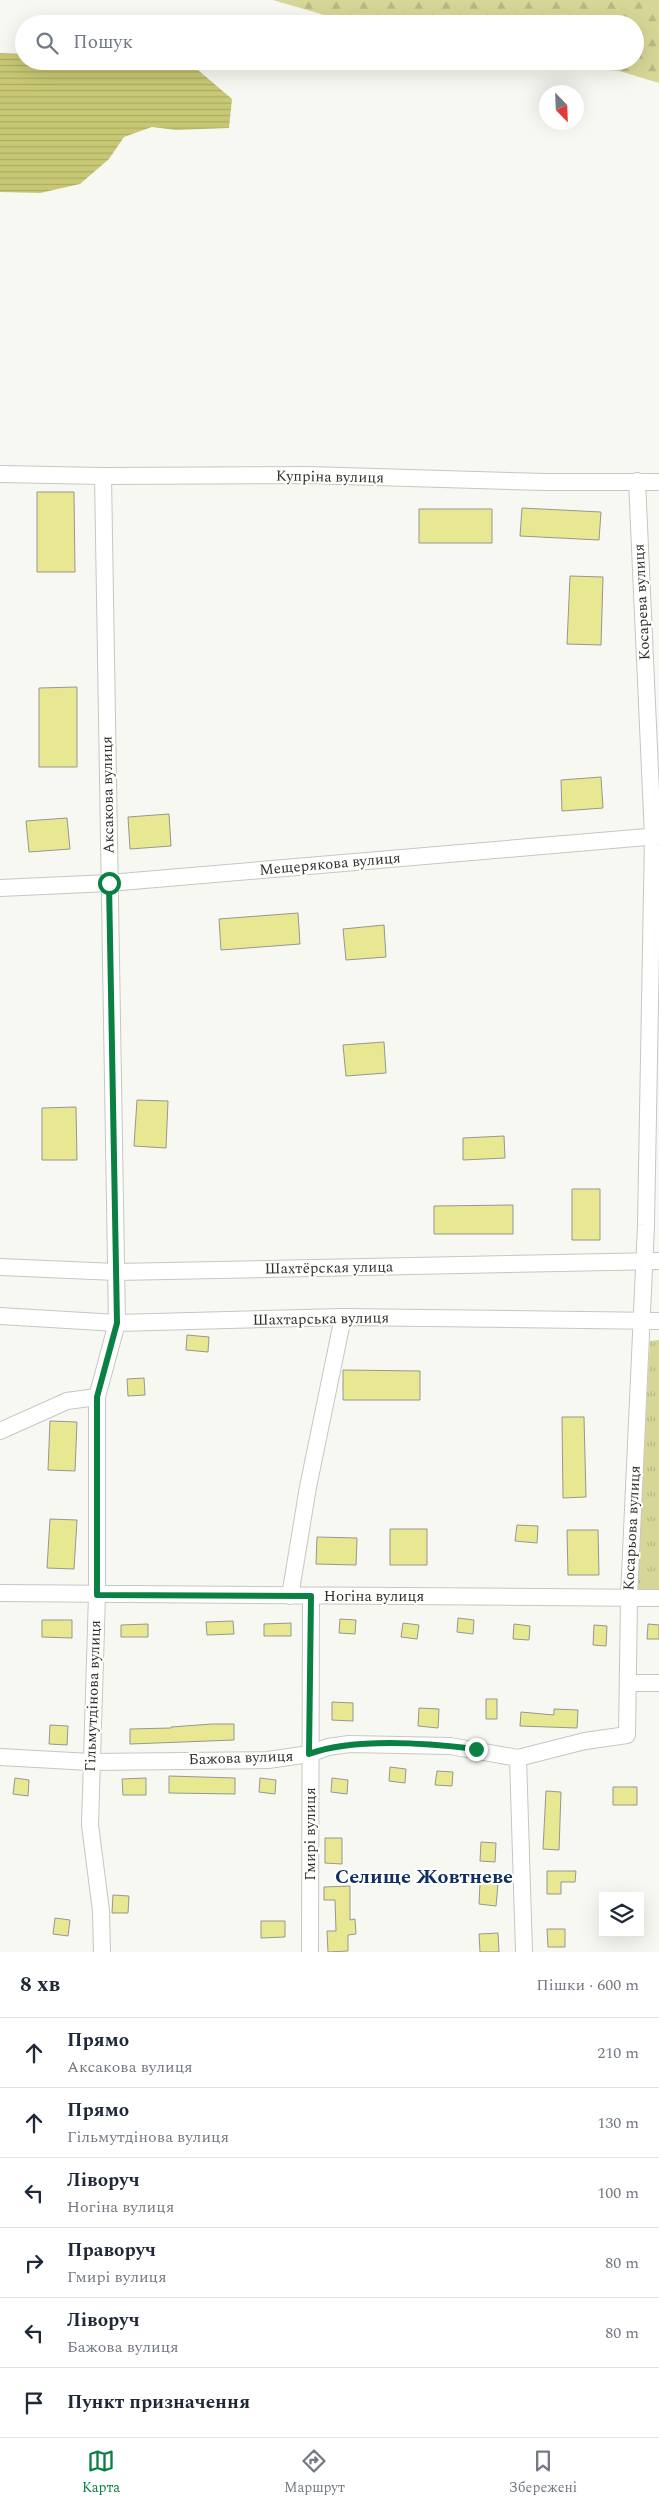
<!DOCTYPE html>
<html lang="uk">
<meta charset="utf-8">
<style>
body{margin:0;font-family:Spectral,serif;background:#f2f2f3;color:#1f2937}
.controls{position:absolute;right:15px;bottom:15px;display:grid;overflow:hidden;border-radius:0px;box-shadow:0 5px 20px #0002}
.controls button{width:45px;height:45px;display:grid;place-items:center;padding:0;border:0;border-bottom:1px solid #e0e1e3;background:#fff;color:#1f2937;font:25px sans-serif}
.compass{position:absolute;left:539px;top:85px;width:45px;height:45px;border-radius:50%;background:#fff;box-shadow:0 5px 20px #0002;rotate:157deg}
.stop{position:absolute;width:15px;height:15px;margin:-11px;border:4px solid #0b8043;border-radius:50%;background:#fff}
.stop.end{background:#0b8043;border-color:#fff;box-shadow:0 1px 5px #0008}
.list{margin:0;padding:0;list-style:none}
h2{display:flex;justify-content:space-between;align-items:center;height:65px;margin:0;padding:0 20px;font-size:21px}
h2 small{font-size:16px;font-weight:400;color:#747a83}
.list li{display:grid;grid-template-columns:32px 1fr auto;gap:15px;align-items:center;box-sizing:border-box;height:70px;padding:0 20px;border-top:1px solid #e0e1e3}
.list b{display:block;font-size:19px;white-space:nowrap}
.list p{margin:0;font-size:16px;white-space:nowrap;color:#747a83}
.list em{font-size:16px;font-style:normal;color:#747a83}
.icon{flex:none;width:28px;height:28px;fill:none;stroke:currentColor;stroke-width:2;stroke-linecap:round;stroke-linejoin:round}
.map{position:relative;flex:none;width:659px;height:1952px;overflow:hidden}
.search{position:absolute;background:#fff;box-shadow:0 5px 20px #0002;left:15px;right:15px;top:15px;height:55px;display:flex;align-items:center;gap:12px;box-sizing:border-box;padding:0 18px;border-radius:28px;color:#747a83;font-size:19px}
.sheet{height:485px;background:#fff}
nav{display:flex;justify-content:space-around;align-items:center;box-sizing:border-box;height:70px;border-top:1px solid #e0e1e3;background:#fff;font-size:14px;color:#747a83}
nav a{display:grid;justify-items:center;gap:2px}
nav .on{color:#0b8043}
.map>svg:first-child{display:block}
.forest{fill:url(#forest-firs)}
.park{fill:url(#park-tufts)}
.water{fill:url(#water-rules)}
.building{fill:#e8e893;stroke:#979791}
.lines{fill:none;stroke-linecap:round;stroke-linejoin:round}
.minor-casing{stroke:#c7c7c1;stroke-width:18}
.minor{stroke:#fff;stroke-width:16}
.route{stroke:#0b8043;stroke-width:6}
.labels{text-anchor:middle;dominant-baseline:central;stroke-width:4;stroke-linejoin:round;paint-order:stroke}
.street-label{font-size:15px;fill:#2f2f2d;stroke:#fffffe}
.district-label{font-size:20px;font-weight:bold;fill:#0f2f63;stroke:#fffffe}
</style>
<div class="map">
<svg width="659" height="1952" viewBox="0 0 659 1952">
<defs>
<pattern id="forest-firs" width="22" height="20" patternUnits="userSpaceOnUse" patternTransform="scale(1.25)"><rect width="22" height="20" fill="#d6d796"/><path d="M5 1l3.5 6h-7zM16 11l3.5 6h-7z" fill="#b8b982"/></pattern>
<pattern id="park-tufts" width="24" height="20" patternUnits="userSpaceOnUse" patternTransform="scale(1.25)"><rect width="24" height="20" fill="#d6d796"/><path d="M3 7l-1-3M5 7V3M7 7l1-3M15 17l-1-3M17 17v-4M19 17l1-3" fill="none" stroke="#b8b982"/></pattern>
<pattern id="water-rules" width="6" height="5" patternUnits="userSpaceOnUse" patternTransform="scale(1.25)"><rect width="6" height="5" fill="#c8c874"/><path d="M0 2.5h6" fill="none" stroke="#acac65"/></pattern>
</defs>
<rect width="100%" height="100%" fill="#f8f8f2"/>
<!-- forest -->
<path class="forest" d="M273,0H659V83L619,71L505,61H635V24H355Z"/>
<!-- park -->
<path class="park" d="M659,1340V1590H636L650,1341Z"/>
<!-- water -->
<path class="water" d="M0,53L24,54V61H65L84,66L145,67L170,62L198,70L232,99L229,128L176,130L152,127L124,137L109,159L80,184L40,193L0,192Z"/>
<!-- building -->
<path class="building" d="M37,492H74L75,572H37Z
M522,508L601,512L599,540L520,536Z
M419,509H492V543H419Z
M570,576L603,577L601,645L567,644Z
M77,687V767H39V688Z
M601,777L603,808L562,811L561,780Z
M169,814L171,846L130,849L128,817Z
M67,818L70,849L29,852L26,821Z
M298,913L300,944L221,950L219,919Z
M384,925L386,957L346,960L343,929Z
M384,1042L386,1073L346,1076L343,1045Z
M137,1100L168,1101L166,1148L134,1146Z
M76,1107L77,1160H42V1108Z
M504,1136L505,1158L463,1160V1138Z
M572,1189H600V1240H572Z
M513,1205V1234H434V1206Z
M187,1335L209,1337L208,1352L186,1350Z
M343,1370L420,1371V1400H343Z
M144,1378L145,1395L128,1396L127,1379Z
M562,1417H584L586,1497L563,1498Z
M50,1421L77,1422L75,1471L48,1470Z
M50,1519L77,1520L74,1569L47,1568Z
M517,1525L538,1526L537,1543L515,1541Z
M390,1529H427V1565H390Z
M567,1530H598L599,1575H568Z
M317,1537L357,1538L356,1565L316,1564Z
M458,1618L474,1620L473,1634L457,1632Z
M340,1619L356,1620L355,1634L339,1633Z
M42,1620H72V1638L42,1637Z
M233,1621L234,1634L207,1635L206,1622Z
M291,1623V1636H264V1624Z
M403,1623L419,1625L417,1639L401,1637Z
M148,1624V1637H121V1625Z
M514,1624L530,1626L529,1640L513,1639Z
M648,1624L659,1625V1639H647Z
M594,1625L607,1626L606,1646L593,1645Z
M486,1699H497V1719H486Z
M332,1702L353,1703V1721L332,1720Z
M419,1708L439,1709L438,1728L418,1726Z
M554,1709L578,1710L577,1728L520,1726L521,1712L554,1715Z
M212,1724H234V1740L130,1744V1729L171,1728V1727Z
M50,1725L68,1726L67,1745L49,1744Z
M390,1767L406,1769L405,1783L389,1781Z
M437,1771L453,1772L452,1786L435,1785Z
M169,1776L235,1778V1794L169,1793Z
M15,1778L29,1780L28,1796L13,1794Z
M146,1778V1795H123L122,1779Z
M260,1778L276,1780L275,1794L259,1792Z
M332,1778L348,1780L347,1794L331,1792Z
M613,1787H637V1805H613Z
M546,1791L561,1792L559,1850L543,1849Z
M325,1838H342V1864L325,1863Z
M481,1842L496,1843L495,1862L480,1861Z
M547,1871H576L575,1882H561V1894H547Z
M480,1883L498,1884L496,1906L479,1904Z
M350,1886V1920L355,1919L356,1934L348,1935V1951L328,1952L327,1931H336L335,1900H324V1887Z
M113,1895L129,1896L128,1913H112Z
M55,1918L70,1920L68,1936L53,1934Z
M261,1921H285V1937L261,1938Z
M547,1929H565V1947H548Z
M498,1933L499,1952H480L479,1934Z"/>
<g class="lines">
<!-- minor casing -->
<g class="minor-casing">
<path id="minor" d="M0,474L103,476L308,475L545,482H659
M0,888L109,883L659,836
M0,1267L116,1272L659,1261
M0,1316L117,1323L343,1317L659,1321
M0,1431L67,1401L97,1397
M0,1593L659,1598
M290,1596L308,1487L343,1317
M628,1683H659
M0,1757L90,1762L268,1760L309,1754L328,1747L349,1744L450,1746L518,1758L585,1741L627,1735L629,1597L646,1225L653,837L637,481
M518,1758L524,1952
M102,1952L101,1911L90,1825L97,1595V1397L117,1323L103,476
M310,1952L311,1596"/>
</g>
<!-- minor -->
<use href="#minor" class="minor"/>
</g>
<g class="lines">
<!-- route -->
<path class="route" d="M109,883L117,1323L97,1397V1595L311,1596L309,1754C355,1737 427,1743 476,1749"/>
</g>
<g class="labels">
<!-- street labels -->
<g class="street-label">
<text transform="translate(330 477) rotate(1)">Купріна вулиця</text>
<text transform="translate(642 602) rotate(-93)">Косарева вулиця</text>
<text transform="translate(108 795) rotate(-91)">Аксакова вулиця</text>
<text transform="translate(330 864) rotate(-5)">Мещерякова вулиця</text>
<text transform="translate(329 1268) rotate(-1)">Шахтёрская улица</text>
<text transform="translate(321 1319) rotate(-1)">Шахтарська вулиця</text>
<text transform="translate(632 1528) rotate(-87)">Косарьова вулиця</text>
<text x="374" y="1596">Ногіна вулиця</text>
<text transform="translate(93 1696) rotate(-88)">Гільмутдінова вулиця</text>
<text transform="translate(241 1758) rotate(-2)">Бажова вулиця</text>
<text transform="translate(310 1834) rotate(-90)">Гмирі вулиця</text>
</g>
<!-- district labels -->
<g class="district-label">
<text x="424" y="1877">Селище Жовтневе</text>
</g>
</g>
</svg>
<div class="controls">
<button><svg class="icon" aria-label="layers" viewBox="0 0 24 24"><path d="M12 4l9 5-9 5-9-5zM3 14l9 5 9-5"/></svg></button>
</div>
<svg class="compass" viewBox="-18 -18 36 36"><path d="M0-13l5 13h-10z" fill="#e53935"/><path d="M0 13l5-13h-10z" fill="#747a83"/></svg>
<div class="stop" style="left:109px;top:883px"></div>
<div class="stop end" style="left:476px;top:1749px"></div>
<div class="search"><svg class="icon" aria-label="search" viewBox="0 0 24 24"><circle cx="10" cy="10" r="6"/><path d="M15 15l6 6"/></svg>Пошук</div>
</div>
<section class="sheet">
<h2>8 хв<small>Пішки · 600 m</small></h2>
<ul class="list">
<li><svg class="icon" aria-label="ahead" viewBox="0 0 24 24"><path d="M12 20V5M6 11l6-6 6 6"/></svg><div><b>Прямо</b><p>Аксакова вулиця</p></div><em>210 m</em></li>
<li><svg class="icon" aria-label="ahead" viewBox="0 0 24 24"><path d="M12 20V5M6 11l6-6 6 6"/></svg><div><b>Прямо</b><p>Гільмутдінова вулиця</p></div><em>130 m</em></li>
<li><svg class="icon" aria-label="left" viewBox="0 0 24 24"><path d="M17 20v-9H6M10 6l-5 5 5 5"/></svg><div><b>Ліворуч</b><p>Ногіна вулиця</p></div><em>100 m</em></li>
<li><svg class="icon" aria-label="right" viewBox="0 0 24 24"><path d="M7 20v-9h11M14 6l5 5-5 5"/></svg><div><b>Праворуч</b><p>Гмирі вулиця</p></div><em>80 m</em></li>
<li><svg class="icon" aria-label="left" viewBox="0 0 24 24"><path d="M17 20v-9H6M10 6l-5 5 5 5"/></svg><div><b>Ліворуч</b><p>Бажова вулиця</p></div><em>80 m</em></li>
<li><svg class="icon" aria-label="arrive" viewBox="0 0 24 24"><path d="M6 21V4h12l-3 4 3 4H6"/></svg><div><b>Пункт призначення</b></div></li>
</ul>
</section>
<nav>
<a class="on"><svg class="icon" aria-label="map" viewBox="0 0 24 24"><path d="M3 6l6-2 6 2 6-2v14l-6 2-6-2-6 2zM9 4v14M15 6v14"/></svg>Карта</a>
<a><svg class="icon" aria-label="directions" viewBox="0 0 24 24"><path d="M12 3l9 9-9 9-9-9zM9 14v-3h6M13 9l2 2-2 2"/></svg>Маршрут</a>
<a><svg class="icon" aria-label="saved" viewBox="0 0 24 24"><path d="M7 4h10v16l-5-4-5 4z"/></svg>Збережені</a>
</nav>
